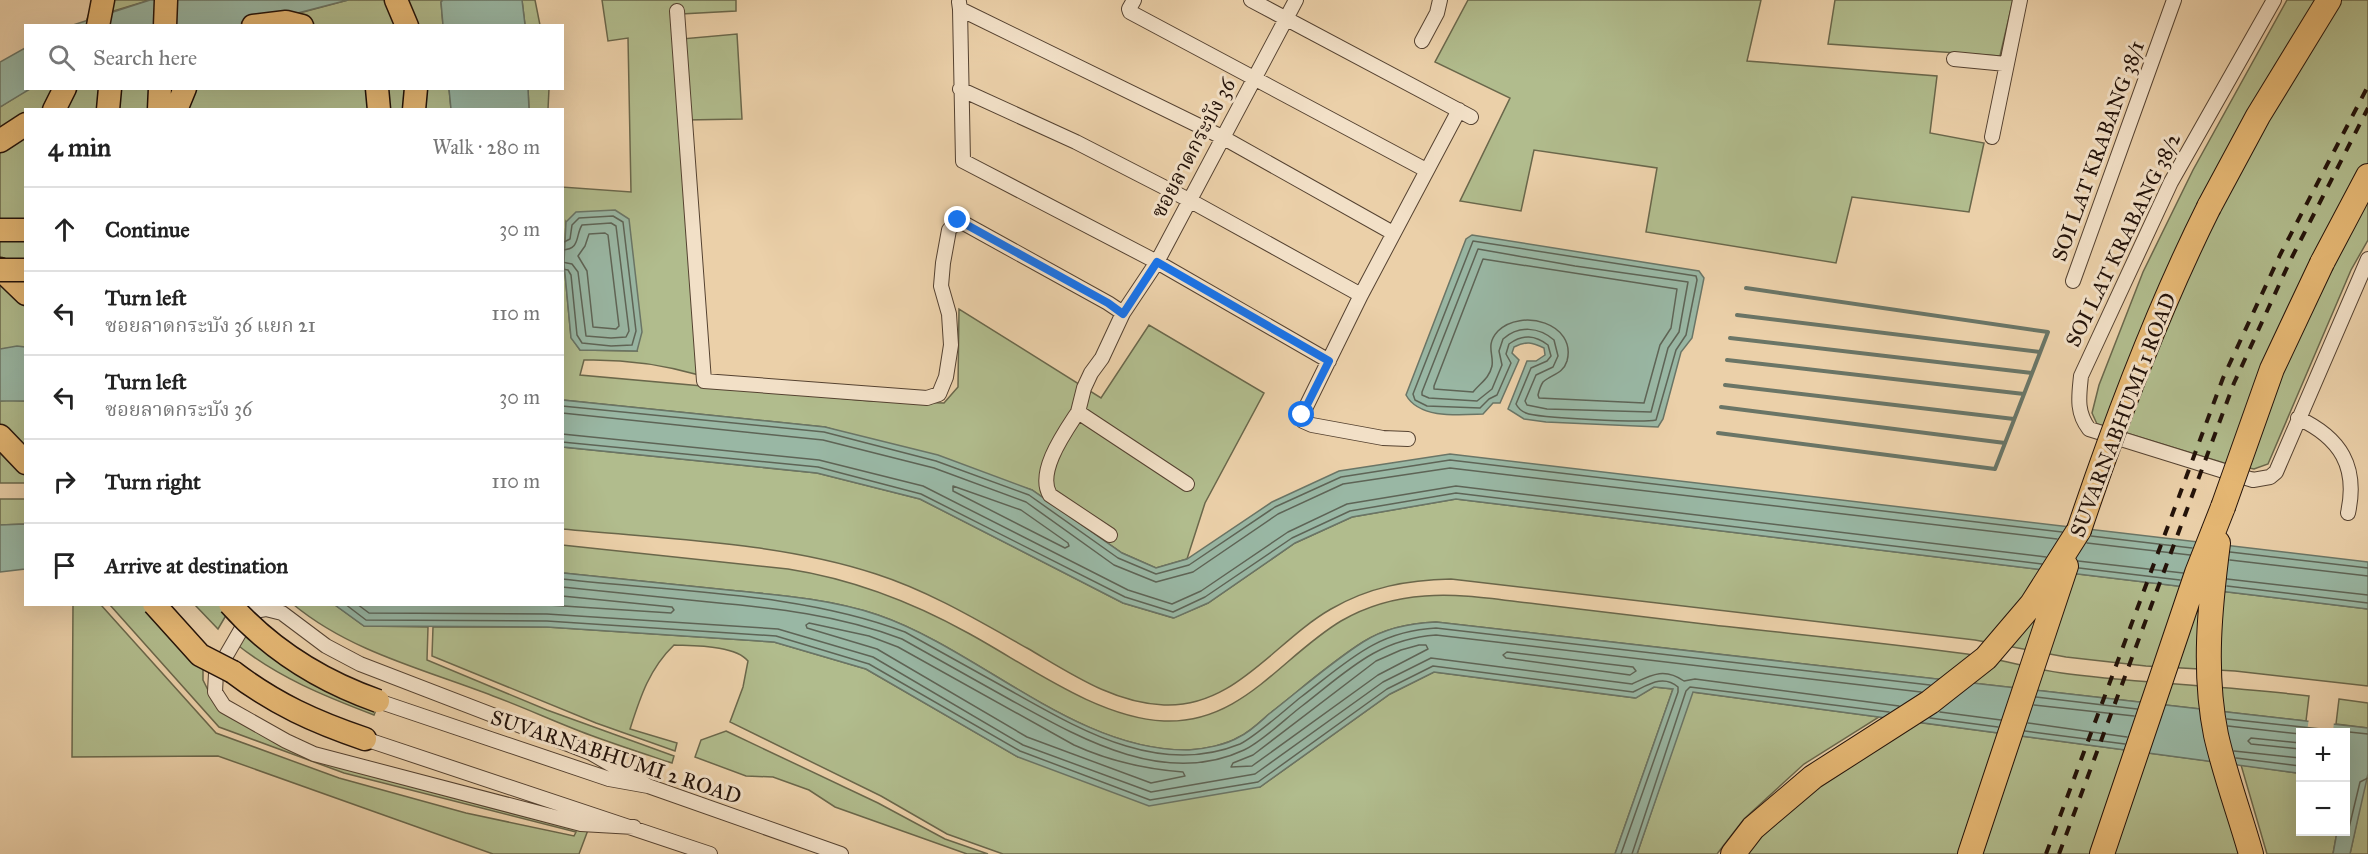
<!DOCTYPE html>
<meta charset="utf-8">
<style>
body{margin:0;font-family:"IM FELL Great Primer","Noto Serif Thai",serif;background:#f2f2f2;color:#222}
.controls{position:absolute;right:18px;bottom:18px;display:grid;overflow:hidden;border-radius:0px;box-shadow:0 6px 24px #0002}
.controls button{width:54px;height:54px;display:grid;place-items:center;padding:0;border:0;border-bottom:2px solid #e0e0e0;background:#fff;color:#222;font:30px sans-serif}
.stop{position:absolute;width:18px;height:18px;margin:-14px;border:4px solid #1a73e8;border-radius:50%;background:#fff}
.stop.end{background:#1a73e8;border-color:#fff;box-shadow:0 2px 6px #0008}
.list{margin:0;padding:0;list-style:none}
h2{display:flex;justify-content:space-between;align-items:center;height:78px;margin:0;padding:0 24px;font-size:26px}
h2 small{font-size:20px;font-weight:400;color:#767676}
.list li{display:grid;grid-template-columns:39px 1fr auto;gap:18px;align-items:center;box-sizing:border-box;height:84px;padding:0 24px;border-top:2px solid #e0e0e0}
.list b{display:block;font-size:22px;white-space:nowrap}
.list p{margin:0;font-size:20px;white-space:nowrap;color:#767676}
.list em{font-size:20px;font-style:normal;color:#767676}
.icon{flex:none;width:33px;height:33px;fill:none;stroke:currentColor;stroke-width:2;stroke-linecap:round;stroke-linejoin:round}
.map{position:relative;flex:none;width:2368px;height:854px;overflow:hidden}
.search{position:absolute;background:#fff;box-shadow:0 6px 24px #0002;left:24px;top:24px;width:540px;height:66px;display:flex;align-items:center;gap:15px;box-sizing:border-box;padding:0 21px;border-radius:0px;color:#767676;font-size:22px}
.panel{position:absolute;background:#fff;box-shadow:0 6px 24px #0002;left:24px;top:108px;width:540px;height:498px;border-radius:0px}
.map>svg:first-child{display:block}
.green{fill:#b1bc8d;stroke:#6a674b;stroke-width:1.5;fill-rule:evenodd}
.water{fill:#99b7a4;stroke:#6a7566;stroke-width:1.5}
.pier{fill:#ebd0a9}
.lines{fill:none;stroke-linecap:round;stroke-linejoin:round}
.shore{stroke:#5e6456;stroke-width:1.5}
.stream{stroke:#6a7566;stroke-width:4}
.minor-casing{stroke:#554231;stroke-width:16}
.primary-casing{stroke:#231209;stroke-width:25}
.trunk-casing{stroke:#231209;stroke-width:26}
.minor{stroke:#f2e0c7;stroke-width:14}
.primary{stroke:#e6b874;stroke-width:22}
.trunk{stroke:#e6b874;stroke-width:24}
.rail{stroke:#231209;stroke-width:4;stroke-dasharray:10 10;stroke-linecap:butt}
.primary-bridge-casing{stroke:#231209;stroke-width:25;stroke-linecap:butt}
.trunk-bridge-casing{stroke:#231209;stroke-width:26;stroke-linecap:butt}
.primary-bridge{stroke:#e6b874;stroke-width:22}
.trunk-bridge{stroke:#e6b874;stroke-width:24}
.route{stroke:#1a73e8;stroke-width:8}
.labels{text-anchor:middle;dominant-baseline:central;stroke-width:6;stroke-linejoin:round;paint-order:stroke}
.street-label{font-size:21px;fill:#231209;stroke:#f2e0c7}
</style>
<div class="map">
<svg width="2368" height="854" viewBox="0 0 2368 854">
<rect width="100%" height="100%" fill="#ebd0a9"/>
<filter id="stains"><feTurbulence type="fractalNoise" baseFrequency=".00333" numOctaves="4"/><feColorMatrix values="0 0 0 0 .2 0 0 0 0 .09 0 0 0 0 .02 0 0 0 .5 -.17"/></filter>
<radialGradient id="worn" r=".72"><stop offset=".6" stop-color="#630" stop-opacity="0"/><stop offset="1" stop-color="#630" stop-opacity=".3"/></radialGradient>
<!-- green -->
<path class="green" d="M94,0H150L87,19Z
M348,0H443L441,2L443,25L251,26Z
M522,0H535L540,25H525Z
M602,0H736V11L681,14L682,39L737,34L742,119L686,120L699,375C661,364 624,359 584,360L580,375L871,401L944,403L958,387L959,309L1101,398L1149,325L1264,393L1205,503L1187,559L1156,568L1122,553L1032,490L825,427L563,400L562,187L631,192L628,38L608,41ZM566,222L637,351L580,350L571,337L564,263Z
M1468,0H1761L1747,61L1937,76L1930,133L1984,143L1969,212L1852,197L1836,263L1646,232L1657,168L1534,150L1521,211L1460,201L1510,98L1435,62Z
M1835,0H2013L2000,56L1828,44Z
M2287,0H2368V240L2351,270L2268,464L2254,469L2224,463L2097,424L2092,413L2099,385L2143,272L2193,170Z
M30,88H449L451,109L26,110L25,347L0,349V107Z
M528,89H549L548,109H529Z
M9,400L25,401V483H0V401Z
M562,447L817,473L920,499L1123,603L1173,618L1208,603L1295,543L1352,517L1456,499L2368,609V686L2235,671L2146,666L2066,657L1975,640L1451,579C1407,580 1369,587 1331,609C1275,641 1235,708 1164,705C1113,703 1070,673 1027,648C979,621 929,591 876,574C780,542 664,539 563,529Z
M0,499H25V524L0,525Z
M562,545L788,569C852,579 912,602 968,633C1027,665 1097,718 1164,721C1242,724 1281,657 1341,621C1367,606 1395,598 1425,596C1461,593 1500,600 1537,604C1592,611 1648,617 1704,624C1792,634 1880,642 1967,654C2001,659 2035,670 2069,674C2149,684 2229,686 2309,696L2306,721L1436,622C1411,623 1385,628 1363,642C1330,663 1300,690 1269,714C1260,722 1250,732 1239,737C1226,745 1204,749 1188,750C1077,752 980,650 878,615C830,599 778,595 728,590C673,584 618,579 563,573Z
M73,605H101L216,733L339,778L466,813L574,836L576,832L344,773L219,727L110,605H148L203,663V680L210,694L285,743L588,830L579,854H493L218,756L72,757Z
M195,605H222L228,612L218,629Z
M294,605H335L364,626L428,627L427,660L547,710L674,756L672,763C645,754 617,745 590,735C557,723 526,708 493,696C426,670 351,652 294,605Z
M244,627L378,705L374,715C324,696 277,677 235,643Z
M433,627H547L774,642L866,669L1018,757L1260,787L1390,694L1434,672L1635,698L1654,687L1673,689L1615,854H1003L947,834L881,796L730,722L743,687L748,661C735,645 694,646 674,645C649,669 640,698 630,729L677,743L675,751L596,723L432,656Z
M1692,692L1879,717L1804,764L1744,819L1717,854H1637Z
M2339,699L2368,703V728L2336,724Z
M1915,722L2216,762L2244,854H1745L1760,835L1817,782Z
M726,731L878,803L945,839L988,854H967L835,807L809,790L773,777L746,776L695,757L701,740Z
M2241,765L2297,773L2300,770V832H2337L2333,854H2267Z
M2368,774V854H2350L2365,783Z"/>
<!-- water -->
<path class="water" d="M150,0H348L251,25L70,26Z
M443,0H522L525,25H443L441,2Z
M25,48L26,88L30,89L0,107V62Z
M449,89H528L529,109H451Z
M615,210L629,219L642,332L637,351L580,350L571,338L564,263L566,222L576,212Z
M1472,235L1699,271L1704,278L1692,338L1681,352L1663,419L1658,427L1546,422L1524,419L1508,409L1527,361H1536L1545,355L1544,348C1532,342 1526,341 1514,347L1512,353L1519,360L1500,403H1493L1483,414C1459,415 1419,419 1406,395L1466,239Z
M17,346L25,347V401H0V349Z
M562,400L825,427L938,455L1032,490L1122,553L1156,568L1187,559L1272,502L1339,471L1450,454L2368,562V609L1456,499L1352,517L1295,543L1208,603L1174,618L1123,603L920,499L817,473L563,447Z
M25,524V569L0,572V525Z
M563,573C618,579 673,584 728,590C778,595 830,599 878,615C980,650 1077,752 1189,750C1204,749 1226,745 1239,737C1250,732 1260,722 1269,714C1300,690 1330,663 1363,642C1385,628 1411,623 1436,622L2368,728V774L2350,854H2333L2337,832H2346V732H2300V770L2297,773L1693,692L1637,854H1615L1673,689L1654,687L1636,698L1434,672L1390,694L1260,787L1149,806L1018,757L866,669L774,642L547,627L364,626L335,605L562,604Z"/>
<!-- pier -->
<path class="pier" d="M2309,718L2334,721L2333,732H2307Z"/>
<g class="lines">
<!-- shore -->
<path class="shore" d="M605,233L608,235L619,326L616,329L593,327L587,271L578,256L585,246L589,234Z
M1473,241L1696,276L1697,280L1686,335L1676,350L1656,420C1643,423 1537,418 1526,413C1521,411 1518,408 1516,404L1531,368L1547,361L1551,356L1548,345C1535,335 1523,334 1509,344L1506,354L1511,363L1497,395L1489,399L1480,408L1427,406L1415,400L1413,394Z
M562,243L570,239L572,225L579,218L613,216L623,222L636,331L632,345L611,346L582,343L577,335L571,275L568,270L562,269
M1478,249L1575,266L1688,282L1679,332L1668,348L1651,412L1547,409L1527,405L1525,401L1536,375L1553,367L1558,356L1554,340C1539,327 1519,325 1503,339L1499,351L1502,365L1492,389L1477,401L1429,398L1422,395V392Z
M562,250C581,249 575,236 582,225L611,223L616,226L629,331L626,337L611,338L586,336L578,272L572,264L562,262
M1483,259L1677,289L1671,328L1660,345L1644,403L1539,398L1538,395C1539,391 1541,385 1543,382C1552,374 1563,374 1567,361C1577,323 1521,308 1498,331C1485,345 1494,354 1492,366C1489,379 1480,383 1473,392L1434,389V386Z
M562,406L824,432L936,461L1029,495L1118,558L1156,574L1189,565L1275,507L1341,477L1450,460L2062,532
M562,413L823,440L934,468L1026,502L1114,565L1156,582L1193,572L1278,514L1343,484L1450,468L2057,539
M562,434L819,460L923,486L1128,590L1172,604L1201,591L1288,532L1347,504L1456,486L2046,557
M562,442L818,467L921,494L1125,597L1173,612L1205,597L1292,538L1350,511L1456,493L2042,564
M953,486L1021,510L1068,543L1069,546L1065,548L953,491Z
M2091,536L2192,548
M2087,543L2190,555
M2230,552L2368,568
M2230,560L2368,576
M2078,561L2183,573
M2079,568L2180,580
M562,579C674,592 800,592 905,632C941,652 977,672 1013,692C1081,730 1159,777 1240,744C1255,737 1286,709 1301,697C1347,662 1376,631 1436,628L1930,685
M2227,579L2368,595
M2227,586L2368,603
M562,587C611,592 660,597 709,602C775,608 839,615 902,639C938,659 974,679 1009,699C1078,737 1164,788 1244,750C1262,742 1286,718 1302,706C1346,672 1377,639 1436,635L1921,692
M345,604L366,620L547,621L776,636L869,664L1020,751L1150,800L1258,782L1387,689L1433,666L1633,692C1648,685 1663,674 1678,687V692L1621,854
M357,604L369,613L547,614L778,629L873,657L1023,745L1151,792L1255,774L1383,682L1431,658L1632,684C1651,675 1664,667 1684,681L1695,679L1899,706
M476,604L548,605L671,613L674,610L672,607L562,596
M809,623L869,636L898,647L1074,745C1109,761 1144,769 1183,772L1185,776L1151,783L1027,737L877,649L807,628L806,625Z
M1419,645H1426L1428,649L1378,675L1252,766L1231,767L1233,763L1253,755L1376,661L1401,650Z
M1507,652L1633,667L1636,671L1630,675L1506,658L1503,655Z
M2036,697L2137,709
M2034,705L2134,716
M1940,712L2001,720
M1930,718L1998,727
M2227,719L2368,734
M2028,723L2127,737
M2228,726L2300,734
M2025,731L2125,744
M2300,743L2251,738L2248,741L2251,744L2300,749
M2234,751L2300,758
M2236,758L2300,766
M2342,832L2345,834L2348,832L2360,782L2368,778
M1632,854L1686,691L1690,687L1889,712"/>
<!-- stream -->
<path class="stream" d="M1737,315L2040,352
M1730,338L2032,373
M1727,360L2024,394
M1725,385L2014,419
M1721,407L2005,443
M1718,433L1995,469L2048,332L1746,288"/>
<!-- minor casing -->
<g class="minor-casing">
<path id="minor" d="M1134,0L1129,9L1130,12L1426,170
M1251,0L1471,117
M2274,0L2171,182L2081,376C2079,396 2076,412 2089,429L2253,480L2270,477L2276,472L2368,259
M959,2L960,9L1222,137L1393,233
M960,9L963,161L1157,262L1329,361
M677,11L704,381L927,398L939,394L946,377L951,345L949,314L941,286L943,263L949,230L958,220L1108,303L1123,313
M1422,41L1437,13L1440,0
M1954,59L2006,64
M960,89L1076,142L1189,200L1361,295
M1992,137L2020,0
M2073,281L2174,0
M1078,412C1065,432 1036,472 1050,495L1110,535
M2298,418C2341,438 2358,467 2348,513
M1408,439L1383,438L1312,425L1303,421L1302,415L1361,295L1459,110
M1187,484L1078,412L1084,388L1091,373L1102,358L1123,313L1157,262L1296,0
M378,701L609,779L648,786L841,854
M365,739L710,854
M634,827L581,824L314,754L286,741L224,706L215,692L216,673L249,616L254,611L266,609L282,613L326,646L360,664L591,753L648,786"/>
</g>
<!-- primary casing -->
<g class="primary-casing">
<path id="primary" d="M396,0L407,26
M98,26L103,0
M165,26L166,0
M253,26L286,22L302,26
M377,88L379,110
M54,110L65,88
M108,110L110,88
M159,110L160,88
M176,110L185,88
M414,110L416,88
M0,141L26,124
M0,230H26
M0,269L26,294
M0,436L26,463
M233,672C275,704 315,722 365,739"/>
</g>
<!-- trunk casing -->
<g class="trunk-casing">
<path id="trunk" d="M2209,207L2258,116L2329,0
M2322,263L2368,176
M2218,543C2210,606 2203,671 2216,735C2225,775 2240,815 2251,854
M1733,854L1753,828L1813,777L1930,702L1986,658L2032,604L2079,530
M1970,854L2066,566
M2102,854L2197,573L2223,507"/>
</g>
<!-- minor -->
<use href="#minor" class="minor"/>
<!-- primary -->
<use href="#primary" class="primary"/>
<!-- trunk -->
<use href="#trunk" class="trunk"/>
<!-- rail -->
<path class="rail" d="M2046,854L2223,378L2280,255L2368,86
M2059,854L2234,383L2290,261L2368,108"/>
<!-- primary-bridge casing -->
<g class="primary-bridge-casing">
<path id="primary-bridge" d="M0,270H26
M154,604L200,655L233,672
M230,604C270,649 321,681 378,701"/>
</g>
<!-- trunk-bridge casing -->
<g class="trunk-bridge-casing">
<path id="trunk-bridge" d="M2223,507L2272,369L2322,263
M2079,530C2116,420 2157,311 2209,207"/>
</g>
<!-- primary-bridge -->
<use href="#primary-bridge" class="primary-bridge"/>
<!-- trunk-bridge -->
<use href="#trunk-bridge" class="trunk-bridge"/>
</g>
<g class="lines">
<!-- route -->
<path class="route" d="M958,220L1108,303L1123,314L1157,262L1329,361L1302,415"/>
</g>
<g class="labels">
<!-- street labels -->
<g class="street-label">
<text transform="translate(1193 148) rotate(-62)">ซอยลาดกระบัง 36</text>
<text transform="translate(2098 151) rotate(-70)">SOI LAT KRABANG 38/1</text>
<text transform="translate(2123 240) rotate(-64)">SOI LAT KRABANG 38/2</text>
<text transform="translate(2123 415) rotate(-69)">SUVARNABHUMI 1 ROAD</text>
<text transform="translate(616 757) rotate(18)">SUVARNABHUMI 2 ROAD</text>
</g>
</g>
<rect width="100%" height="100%" filter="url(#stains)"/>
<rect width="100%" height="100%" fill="url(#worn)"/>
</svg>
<div class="controls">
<button>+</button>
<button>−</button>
</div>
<div class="stop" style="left:1302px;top:415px"></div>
<div class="stop end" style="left:958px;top:220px"></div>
<div class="search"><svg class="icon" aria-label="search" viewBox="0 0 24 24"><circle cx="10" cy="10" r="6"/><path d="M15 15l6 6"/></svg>Search here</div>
<section class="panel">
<h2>4 min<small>Walk · 280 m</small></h2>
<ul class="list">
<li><svg class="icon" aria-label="ahead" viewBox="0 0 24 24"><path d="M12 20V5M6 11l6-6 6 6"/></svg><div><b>Continue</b></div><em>30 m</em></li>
<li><svg class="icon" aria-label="left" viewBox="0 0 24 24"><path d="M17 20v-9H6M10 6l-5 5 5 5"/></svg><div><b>Turn left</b><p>ซอยลาดกระบัง 36 แยก 21</p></div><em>110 m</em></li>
<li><svg class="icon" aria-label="left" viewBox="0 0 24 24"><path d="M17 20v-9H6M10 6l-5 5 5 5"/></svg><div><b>Turn left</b><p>ซอยลาดกระบัง 36</p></div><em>30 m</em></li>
<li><svg class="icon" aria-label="right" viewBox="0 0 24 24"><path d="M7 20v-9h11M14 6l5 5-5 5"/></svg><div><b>Turn right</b></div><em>110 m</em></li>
<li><svg class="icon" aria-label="arrive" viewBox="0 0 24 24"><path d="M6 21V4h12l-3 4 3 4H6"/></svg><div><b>Arrive at destination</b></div></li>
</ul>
</section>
</div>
